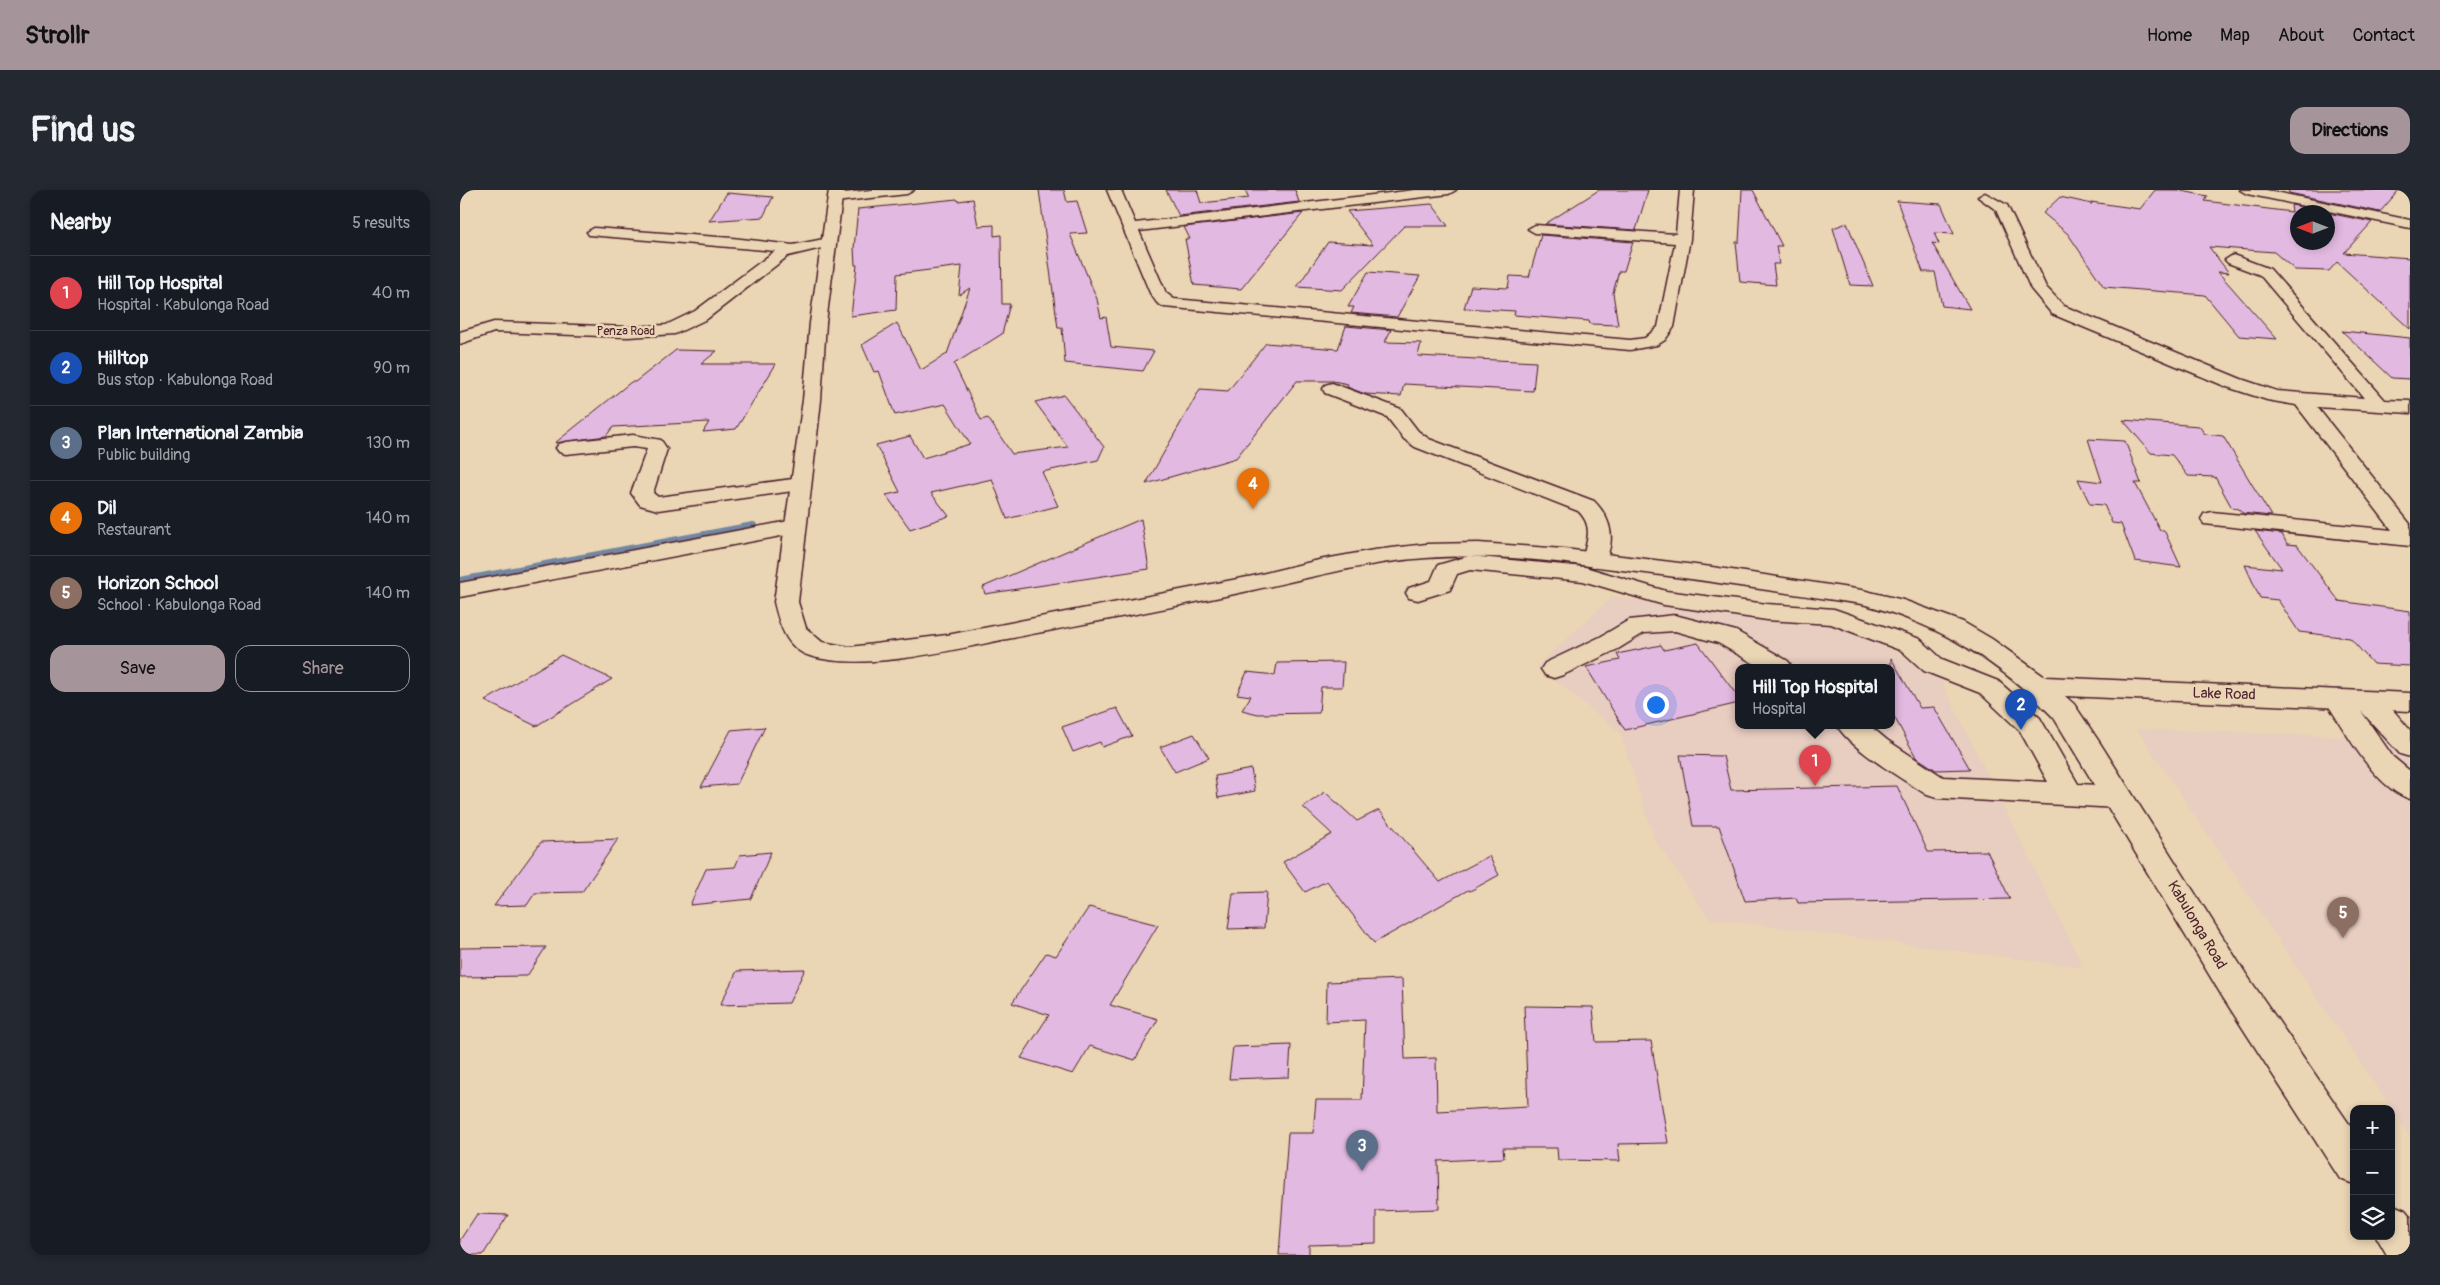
<!DOCTYPE html>
<meta charset="utf-8">
<style>
body{margin:0;font-family:Pangolin,sans-serif;background:#242831;color:#f1f3f6}
.controls{position:absolute;right:15px;bottom:15px;display:grid;overflow:hidden;border-radius:10px;box-shadow:0 2px 8px #0003}
.controls button{width:45px;height:45px;display:grid;place-items:center;padding:0;border:0;border-bottom:1px solid #363941;background:#171b24;color:#f1f3f6;font:25px sans-serif}
.compass{position:absolute;left:1830px;top:15px;width:45px;height:45px;border-radius:50%;background:#171b24;box-shadow:0 2px 8px #0003;rotate:270deg}
.you{position:absolute;left:1195px;top:514px;width:18px;height:18px;margin:-12px;border:4px solid #fff;border-radius:50%;background:#1a73e8;box-shadow:0 0 0 8px #1a73e833}
.badge{display:grid;place-items:center;width:32px;height:32px;border-radius:50%;background:#a6949b;color:#fff;font-size:16px;font-weight:700}
.pin{position:absolute;translate:-50% -41px;filter:drop-shadow(0 1px 2px #0008)}
.pin::after{content:'';position:absolute;top:26px;width:18px;height:15px;background:inherit;clip-path:polygon(0 0,100% 0,50% 100%)}
.popup{position:absolute;left:1275px;top:474px;width:160px;height:65px;box-sizing:border-box;display:grid;place-content:center;border-radius:10px;background:#171b24;filter:drop-shadow(0 1px 4px #0005);font-size:16px;white-space:nowrap;color:#9ea1a6}
.popup b{font-size:19px;color:#f1f3f6}
.popup::after{content:'';position:absolute;left:50%;top:100%;margin-left:-10px;border:10px solid transparent;border-top-color:#171b24}
.list{margin:0;padding:0;list-style:none}
h2{display:flex;justify-content:space-between;align-items:center;height:65px;margin:0;padding:0 20px;font-size:21px}
h2 small{font-size:16px;font-weight:400;color:#9ea1a6}
.list li{display:grid;grid-template-columns:32px 1fr auto;gap:15px;align-items:center;box-sizing:border-box;height:75px;padding:0 20px;border-top:1px solid #363941}
.list b{display:block;font-size:19px;white-space:nowrap}
.list p{margin:0;font-size:16px;white-space:nowrap;color:#9ea1a6}
.list em{font-size:16px;font-style:normal;color:#9ea1a6}
.actions{display:flex;gap:10px;padding:15px 20px}
.actions a{flex:1;padding:11px 0;border:1px solid #a6949b;border-radius:15px;text-align:center;font-size:18px;color:#a6949b}
.actions .main{background:#a6949b;color:#111}
.icon{flex:none;width:28px;height:28px;fill:none;stroke:currentColor;stroke-width:2;stroke-linecap:round;stroke-linejoin:round}
.map{position:relative;flex:none;width:1950px;height:1065px;overflow:hidden;border-radius:15px}
header{display:flex;align-items:center;gap:30px;box-sizing:border-box;height:70px;padding:0 25px;background:#a6949b;color:#111}
header strong{font-size:24px}
nav{display:flex;gap:28px;margin-inline-start:auto;font-size:18px}
.intro{display:flex;align-items:center;justify-content:space-between;box-sizing:border-box;height:120px;padding:0 30px}
h1{margin:0;font-size:35px}
.button{padding:12px 22px;border-radius:15px;background:#a6949b;color:#111;font-size:18px;font-weight:700}
main{display:flex;gap:30px;padding:0 30px}
aside{flex:1;background:#171b24;border-radius:15px;box-shadow:0 2px 8px #0003}
.map>svg:first-child{display:block}
.built{fill:#e8cdc1;fill-rule:evenodd}
.lines{fill:none;stroke-linecap:round;stroke-linejoin:round}
.stream{stroke:#7387a1;stroke-width:8}
.building{fill:#e2b9e0;stroke:#4a1f2b}
.minor-casing{stroke:#4a1f2b;stroke-width:3}
.major-casing{stroke:#4a1f2b;stroke-width:3}
.minor{fill:#ead5b4;fill-rule:evenodd}
.major{fill:#ead5b4;fill-rule:evenodd}
.labels{text-anchor:middle;dominant-baseline:central;stroke-width:5;stroke-linejoin:round;paint-order:stroke}
.far-street-label{font-size:12px;fill:#4a1f2b;stroke:#ead5b4}
.street-label{font-size:15px;fill:#4a1f2b;stroke:#ead5b4}
</style>
<header>
<strong>Strollr</strong>
<nav><a>Home</a><a>Map</a><a>About</a><a>Contact</a></nav>
</header>
<div class="intro"><h1>Find us</h1><a class="button">Directions</a></div>
<main>
<aside>
<h2>Nearby<small>5 results</small></h2>
<ul class="list">
<li><span class="badge" style="background:#e0444e">1</span><div><b>Hill Top Hospital</b><p>Hospital · Kabulonga Road</p></div><em>40 m</em></li>
<li><span class="badge" style="background:#1a4fb4">2</span><div><b>Hilltop</b><p>Bus stop · Kabulonga Road</p></div><em>90 m</em></li>
<li><span class="badge" style="background:#5c6f8a">3</span><div><b>Plan International Zambia</b><p>Public building</p></div><em>130 m</em></li>
<li><span class="badge" style="background:#e8710a">4</span><div><b>Dil</b><p>Restaurant</p></div><em>140 m</em></li>
<li><span class="badge" style="background:#8d6e63">5</span><div><b>Horizon School</b><p>School · Kabulonga Road</p></div><em>140 m</em></li>
</ul>
<div class="actions"><a class="main">Save</a><a>Share</a></div>
</aside>
<div class="map">
<svg width="1950" height="1065" viewBox="0 0 1950 1065">
<rect width="100%" height="100%" fill="#ead5b4"/>
<filter id="ink" filterUnits="userSpaceOnUse"><feTurbulence type="fractalNoise" baseFrequency=".02" numOctaves="2"/><feDisplacementMap in="SourceGraphic" scale="10" xChannelSelector="R" yChannelSelector="G"/><feConvolveMatrix kernelMatrix="1 2 1 2 8 2 1 2 1" color-interpolation-filters="sRGB"/></filter>
<g filter="url(#ink)">
<!-- built -->
<path class="built" d="M1153,407L1389,438L1478,485L1623,777L1249,728L1195,650L1160,542L1077,476ZM1279,477H1431V535H1279Z
M1677,539L1950,549V946Z"/>
<g class="lines">
<!-- stream -->
<path class="stream" d="M0,391L293,336"/>
</g>
<!-- building -->
<path class="building" d="M579,0H604L607,12L617,11L627,43L610,44L637,109L641,128L646,127L651,157L694,161L683,181L605,173L602,138H598Z
M706,0H737L741,13L789,8L785,0H835L839,12L719,26Z
M1139,0H1188L1176,40L1085,34Z
M1282,0H1293L1322,56H1316L1319,74H1313L1316,95L1280,92L1276,52H1279Z
M1695,0H1716L1748,6L1745,11L1832,22L1831,15L1867,22H1838V52H1868V23L1912,32L1884,63L1950,68V139L1877,72L1869,81L1835,80L1814,62L1749,57L1769,83L1758,82L1817,149L1779,146L1745,105L1644,97L1608,44L1583,23L1600,7L1632,14L1631,12L1680,19Z
M1828,0H1939L1920,22L1829,3Z
M267,3L313,7L303,27L249,31Z
M497,9L498,11L513,9L518,36L534,35V46L541,45L542,114H550L542,144L494,174L521,230L528,228L552,264L608,257L575,212L604,205L644,257L638,270L582,282L598,316L547,329L532,289L471,303L489,326L450,339L426,305L440,302L416,255L450,246L463,268L510,254L485,214L435,225L419,181L414,182L402,155L437,133L461,180L487,164L510,98L499,105L502,76L437,84L436,120L391,126L397,75H395L394,58L398,19Z
M1437,11L1481,14L1494,44L1474,43L1479,54L1472,53L1510,119L1482,116L1475,82H1463Z
M972,14L988,36H944L882,100L837,97L868,52L913,55L887,21Z
M843,23L781,99L734,95L725,49H730L724,37Z
M1387,33L1413,96L1390,95L1373,38Z
M1081,45L1173,52L1164,81H1159L1153,103L1158,135L1130,134L1129,131L1054,125L1055,121L1004,118L1011,96L1048,98L1050,86L1069,87Z
M908,82L960,86L937,127L891,123L894,117H888Z
M886,136L931,140L925,152L961,153L958,166L1076,172L1073,201L944,194L941,206L905,204L887,197L888,194L873,191H837L776,268L686,294L740,199L768,201L806,153L878,159Z
M1882,141L1950,148V189L1932,188Z
M216,160L257,161L241,174H316L276,239L243,242L249,232L153,237L146,246L95,253L171,192H175Z
M1663,230L1739,236L1745,244L1763,246L1811,326L1782,323L1779,319L1772,318L1755,287L1728,286L1712,265L1691,263Z
M1628,249L1665,251L1681,293H1675L1700,340H1704L1721,377L1675,371L1661,334L1652,333L1644,315L1630,314L1618,289L1642,292Z
M681,329L689,379L525,404L523,397Z
M1795,341L1822,344L1827,354L1837,355L1879,411L1950,421V476L1913,474L1890,448L1839,442L1818,410L1800,408L1785,375L1822,379Z
M1238,453L1279,508V513L1165,540L1126,477L1160,470L1157,464L1201,455L1204,460Z
M101,465L152,489L76,536L25,511Z
M1431,468L1460,518L1474,517L1510,579L1476,580L1456,567L1431,521Z
M884,472L882,497H861L859,523L798,524L782,520L791,506L777,504L787,482L815,485L817,473Z
M657,518L672,546L642,557L640,552L613,562L602,537Z
M305,537L277,594L241,597L271,540Z
M734,544L749,568L715,582L700,557Z
M1220,565L1263,566L1271,600L1437,596L1468,662L1527,661L1550,709L1338,713L1336,708L1285,711L1259,636H1233Z
M791,579L795,601L758,608L755,586Z
M865,602L897,631L919,620L980,692L1029,666L1039,685L1010,701L1008,700L914,753L867,691L845,702L823,672L872,644L843,617Z
M158,649L122,702L75,703L67,715L34,716L81,652Z
M311,662L291,709L230,715L246,679L275,677L280,665Z
M807,702L804,738L768,739L773,703Z
M629,717L698,735L650,815L698,829L675,870L630,856L613,884L561,868L589,825L552,813L586,763L596,766Z
M86,757L67,786L0,787V758Z
M345,779L329,813L260,815L277,781Z
M942,789L945,869L976,868L977,921L1068,916L1064,816L1133,817L1136,852L1191,851L1208,953L1158,954L1160,971L1098,970L1097,958H1043L1044,968L978,971L979,1019L916,1021V1053L849,1055V1065H819L828,943H853L856,910H902L905,830L866,832L867,792Z
M831,855L829,887L769,889L773,857Z
M17,1024L48,1025L23,1065H0V1050Z"/>
<g class="lines">
<!-- minor casing -->
<g class="minor-casing">
<path id="minor" d="M411,0H454L447,4L375,12L368,8L375,4Z
M647,0H661L675,33L955,0H996L989,4L679,41L706,103L714,109L1170,150L1185,148L1198,137L1215,53L1075,43L1068,39L1075,35L1216,44L1220,0H1234L1230,49L1214,137L1205,150L1197,155L1170,160L704,117L697,113L690,103Z
M1780,0H1806L1950,30V38L1787,4Z
M1525,3L1547,15L1586,97L1604,116L1781,189L1817,201L1904,208L1800,85L1768,73L1765,70L1773,65L1810,79L1925,210L1950,211V223L1857,217L1950,334V356L1744,334L1741,329L1744,324L1752,322L1932,340L1836,215L1807,210L1767,197L1592,124L1571,99L1536,20L1518,7Z
M134,38L272,48L333,55L369,48L376,52L374,55L328,66L247,129L215,144L168,147L34,142L0,154V142L34,132L168,137L206,135L235,121L315,61L129,45L127,42Z
M872,193L941,219L958,241L969,249L1134,311C1152,329 1157,353 1142,375L1134,377L1126,375L1122,370C1127,351 1134,336 1118,321L955,257L944,249L927,227L865,203L863,199L865,195Z
M173,245L201,250L207,259L193,303L198,307L340,288L347,290L351,294L347,298L340,300L198,320L180,315L171,303L187,259L173,257L106,264L99,262L96,258L99,254L106,252Z
M334,330L342,332L345,337L342,342L0,407V393Z
M1009,366L1125,377L1206,401L1307,414L1374,419L1460,449L1482,469L1538,491L1580,528L1618,594L1658,596L1668,599L1673,607L1668,615L1658,618L1477,608L1467,605C1443,589 1389,558 1377,535H1409L1427,550L1483,587L1588,592L1560,541L1520,503L1464,481L1442,461L1371,434L1307,430L1204,415L1123,391L1010,380L997,384L990,400L958,410L949,408L946,403L949,398L971,391L978,375Z
M1215,425L1276,441L1328,471L1332,477H1300L1258,453L1215,441L1184,443L1158,459L1103,485L1094,488L1085,485L1081,479L1085,473L1140,447L1169,430Z
M1878,500L1888,503L1893,510L1896,504C1920,497 1935,524 1950,540V567L1940,564L1901,521L1933,567L1950,581V609C1915,598 1888,545 1868,515L1865,509L1868,503Z"/>
</g>
<!-- major casing -->
<g class="major-casing">
<path id="major" d="M369,0H383L366,133L361,210L338,412L346,438L362,452L390,457L487,445L793,386L859,370L914,360L967,354L1018,353L1104,359L1252,377L1402,400L1443,410L1503,432L1532,449L1585,487L1950,503V521L1605,506L1614,514L1640,553L1786,784L1894,941V994L1880,989L1762,806L1594,528C1539,471 1479,434 1402,414C1319,402 1237,389 1154,379C1092,371 1028,363 966,368C907,372 850,388 793,400C711,418 628,433 547,449C492,460 403,482 350,466C326,459 319,433 314,412L343,210L350,133Z
M1931,1014L1945,1020L1950,1026V1065H1927L1916,1046H1931Z"/>
</g>
<!-- minor -->
<use href="#minor" class="minor"/>
<!-- major -->
<use href="#major" class="major"/>
</g>
</g>
<g class="labels">
<!-- far-street labels -->
<g class="far-street-label">
<text x="166" y="141">Penza Road</text>
</g>
<!-- street labels -->
<g class="street-label">
<text transform="translate(1764 504) rotate(2)">Lake Road</text>
<text transform="translate(1737 735) rotate(59)">Kabulonga Road</text>
</g>
</g>
</svg>
<div class="controls">
<button>+</button>
<button>−</button>
<button><svg class="icon" aria-label="layers" viewBox="0 0 24 24"><path d="M12 4l9 5-9 5-9-5zM3 14l9 5 9-5"/></svg></button>
</div>
<svg class="compass" viewBox="-18 -18 36 36"><path d="M0-13l5 13h-10z" fill="#e53935"/><path d="M0 13l5-13h-10z" fill="#9ea1a6"/></svg>
<div class="you"></div>
<div class="pin badge" style="left:1355px;top:596px;background:#e0444e">1</div>
<div class="popup"><b>Hill Top Hospital</b>Hospital</div>
<div class="pin badge" style="left:1561px;top:540px;background:#1a4fb4">2</div>
<div class="pin badge" style="left:902px;top:981px;background:#5c6f8a">3</div>
<div class="pin badge" style="left:793px;top:319px;background:#e8710a">4</div>
<div class="pin badge" style="left:1883px;top:748px;background:#8d6e63">5</div>
</div>
</main>
